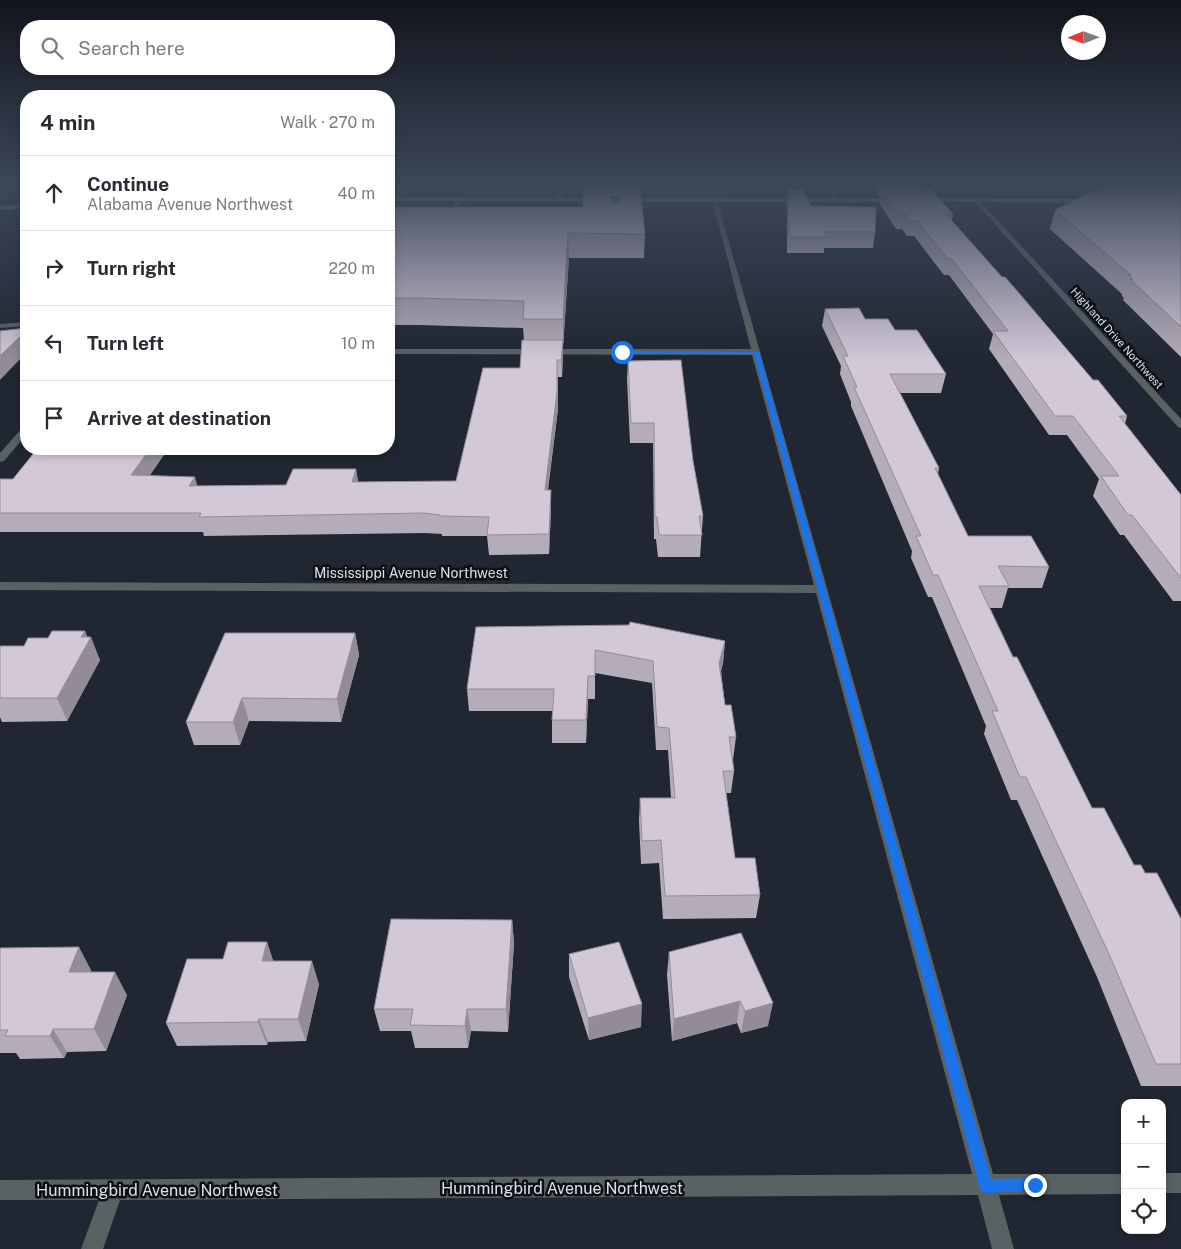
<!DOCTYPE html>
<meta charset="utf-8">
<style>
body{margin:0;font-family:"Public Sans",sans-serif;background:#f2f2f3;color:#2b2b33}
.controls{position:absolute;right:15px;bottom:15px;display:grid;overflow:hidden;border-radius:10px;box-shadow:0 2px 8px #0003}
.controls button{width:45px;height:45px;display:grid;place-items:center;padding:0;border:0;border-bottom:1px solid #e1e1e2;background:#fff;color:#2b2b33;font:25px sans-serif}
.compass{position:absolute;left:1061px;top:15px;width:45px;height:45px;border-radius:50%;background:#fff;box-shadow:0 2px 8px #0003;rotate:269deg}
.stop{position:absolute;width:15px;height:15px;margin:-11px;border:4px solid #1a73e8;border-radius:50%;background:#fff}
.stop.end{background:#1a73e8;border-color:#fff;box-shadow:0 1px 5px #0008}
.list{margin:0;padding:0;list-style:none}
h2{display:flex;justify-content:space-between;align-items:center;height:65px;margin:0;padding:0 20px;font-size:21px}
h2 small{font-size:16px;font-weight:400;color:#7c7c81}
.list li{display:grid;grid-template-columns:32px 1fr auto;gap:15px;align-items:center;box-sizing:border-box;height:75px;padding:0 20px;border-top:1px solid #e1e1e2}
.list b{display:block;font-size:19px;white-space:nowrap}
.list p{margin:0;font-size:16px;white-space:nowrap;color:#7c7c81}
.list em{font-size:16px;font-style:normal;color:#7c7c81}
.icon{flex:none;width:28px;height:28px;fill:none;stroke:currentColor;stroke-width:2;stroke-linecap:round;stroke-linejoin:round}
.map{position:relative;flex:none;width:1181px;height:1249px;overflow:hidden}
.search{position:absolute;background:#fff;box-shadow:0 2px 8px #0003;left:20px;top:20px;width:375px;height:55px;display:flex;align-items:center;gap:12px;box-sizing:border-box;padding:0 18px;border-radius:20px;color:#7c7c81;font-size:19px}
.panel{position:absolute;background:#fff;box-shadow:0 2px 8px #0003;left:20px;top:90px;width:375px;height:365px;border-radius:20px}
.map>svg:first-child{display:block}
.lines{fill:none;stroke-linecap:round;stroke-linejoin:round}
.service{fill:#596162;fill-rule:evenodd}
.minor{fill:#596162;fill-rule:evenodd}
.secondary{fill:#758284;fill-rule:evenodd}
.wall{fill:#b5acb9;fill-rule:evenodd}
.shaded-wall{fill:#938c96}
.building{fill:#d2c8d7;stroke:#938c96}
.route{fill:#1a73e8}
.labels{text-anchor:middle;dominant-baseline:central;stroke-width:5;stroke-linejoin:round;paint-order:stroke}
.far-street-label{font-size:11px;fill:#dce1e9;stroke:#0c0f14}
.street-label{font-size:14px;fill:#dce1e9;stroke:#0c0f14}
.near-street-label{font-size:16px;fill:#dce1e9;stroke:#0c0f14}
</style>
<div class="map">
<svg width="1181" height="1249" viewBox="0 0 1181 1249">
<rect width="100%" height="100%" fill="#202632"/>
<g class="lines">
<!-- service -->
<path class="service" d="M459,197L462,199L452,222L447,223L456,199Z"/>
<!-- minor -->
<path class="minor" d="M399,185H405L400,199L397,201L394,199Z
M557,185H563L562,200L559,202L556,200Z
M827,185H833L839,201H835Z
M712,199L717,200L993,1174H1125V1194L999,1195L1014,1249H992L978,1195L120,1200L103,1249H81L99,1200H0V1180L972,1174L816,593L0,590V582L814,585L752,355L389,354V349H751Z
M974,199H978L1181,419V428L1178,427L974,201Z
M26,322V326L0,328V324Z
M26,426V435L4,461L0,462V453L23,427Z
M1162,1173H1181V1193H1162Z"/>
<!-- secondary -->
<path class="secondary" d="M389,197L896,198L899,200L896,202L389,201Z
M926,198L1091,199L1094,201L1091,203L924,201Z
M26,204V208L0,210V206Z"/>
</g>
<!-- wall -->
<path class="wall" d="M583,185H640L645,234L644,258H569L563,347L562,377H558V409L548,490L551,509L549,554L489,555L487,536H442V534L425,533L204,536L203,532H0V479H13L168,449L150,475L197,486L286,485L356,469L358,482L456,481L520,368L524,340L523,328L419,325H389V207H583ZM611,196H619V201L615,203L611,200Z
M876,185H925L924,190L953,214L952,221L1093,380L1127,416L1125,424L1181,495V601H1173L1124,535H1120L1093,496L1099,479L1067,435H1049L989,349L993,334L949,275H944L914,236H907L902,229H896L880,204L881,196H878Z
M1113,185H1181V357L1123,300L1124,298L1122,296V294L1050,229L1055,210L1113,187Z
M788,189L811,206L875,232L873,248H824V253H787V204Z
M26,238V259L21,245Z
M825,309L865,319L895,330L946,374L941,393H900L939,468L938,474L968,536L1049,567L1042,588H1008L1002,608H990L1013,657L1092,808L1134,865L1145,873L1181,919V1086H1141L1097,977L1017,800H1011L984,734L986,726L932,597H928L911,558L912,551L851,406V402L840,374L841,366L822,326Z
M628,361L693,461L703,516L700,557H658L656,539H654L653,443H630L627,379Z
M476,627L725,641L723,663L721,671L725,705L736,737L733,760L734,771L731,793H726L735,858L760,895L756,918L663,919L659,863L641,864L639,821L640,798H671L668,750H656L652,683L595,673V699H588L586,743H552V711H469L467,689Z
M85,631L87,637L100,660L67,721L2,722L0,717V646H24L48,638Z
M355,633L359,655L341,722L249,721L240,745H194L186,722Z
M512,920L514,943L508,1032L471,1031L468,1048H415L411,1031H380L374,1009Z
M741,933L768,1026L741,1033L737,1023L672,1041L667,975L669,952Z
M267,942L273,961L319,984L306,1041L268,1042L267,1045L177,1046L166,1023L223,959Z
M0,948L91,970L90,972L127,995L106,1051L67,1052L64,1058L20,1059L16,1053H0Z
M569,954L641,1027L589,1040L569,977Z"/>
<!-- shaded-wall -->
<path class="shaded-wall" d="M568,233L569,258L563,347V319Z
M26,331V353L0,380V356Z
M563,340V356L562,377L561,360Z
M557,360L558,409L545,509V490Z
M389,373L390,383L389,387Z
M150,449H168L137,493L131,475Z
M356,469L359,488L352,482Z
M195,477L200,496L189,486Z
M551,490V509L549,554V534Z
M85,631L89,641L91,637L100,660L67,721L57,698L81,637Z
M355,633L359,655L341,722L337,699Z
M725,641L723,663L717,685L719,663Z
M588,676V699L586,743V720Z
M242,698L249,721L240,745L233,722Z
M512,920L514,943L508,1032L506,1009Z
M267,942L275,966L262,961Z
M79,947L91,970L81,995L69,972Z
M312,961L319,984L306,1041L298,1019Z
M115,972L127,995L106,1051L94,1029Z
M740,1001L737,1023L672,1041L674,1019Z
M773,1003L768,1026L741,1033L745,1011Z
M642,1004L641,1027L589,1040L588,1018Z
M467,1009L471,1031L468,1048L465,1026Z
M259,1019L268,1042L267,1045L258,1022Z
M53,1029L67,1052L64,1058L50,1036Z"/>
<!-- building -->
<path class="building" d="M583,185H610L611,200L615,203L621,200L620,185H640L645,234L568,233L563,319H523L524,301L417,298H389V207H583Z
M1101,187H1181V327L1130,279H1133L1128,275H1131L1055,210Z
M788,189H803L811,206L876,207L875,232H824L826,237H789Z
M882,190H932L953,214H946L1002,277H1005L1019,293L1093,380H1098L1127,416H1119L1181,495V578L1132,515H1128L1101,476H1119L1073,416H1055L993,331H1008L952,259H948L917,221H910L905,214H899Z
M26,238V245H21Z
M859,308L865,319H888L895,330H917L946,374H890L939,468H935L968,536H1031L1049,567L998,566L1009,586H979L1013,657H1017L1092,808H1104L1134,865H1141L1145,873H1157L1181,919V1064H1156L1109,954L1026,777H1020L992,711H998L938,575H933L916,536H921L854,387H857L843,356H848L825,309Z
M26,328V331L0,356V331Z
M522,340H563L561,360H557V391L545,490H551L549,534L487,535L489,517L440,516V515L423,513L199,517L201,513H0V479H13L37,449H150L131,475L195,477L189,486L286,485L293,469H356L352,482L456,481L483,368H520Z
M681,360L693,461L703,516H699L702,535H659L657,517H655L654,423H631L628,361Z
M630,622L725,641L719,663L725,705H731L736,737H729L734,771H723L735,858H755L760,895L665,896L661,840L642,841L640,798H675L669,728L657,727L653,661L595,650V676H588L586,720H552L554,689H467L476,627L629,625Z
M52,631H85L81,637H91L57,698H0V646H24L28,638H48Z
M225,633H355L337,699L242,698L233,722H186Z
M391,919L512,920L506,1009H467L465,1026L410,1025L413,1009H374Z
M741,933L773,1003L745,1011L740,1001L674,1019L669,952Z
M228,942H267L262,961H312L298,1019H259L258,1022L166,1023L187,959H223Z
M619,942L642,1004L588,1018L569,954Z
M79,947L69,972H115L94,1029H53L50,1036H5L8,1030H0V948Z"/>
<!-- sky -->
<linearGradient id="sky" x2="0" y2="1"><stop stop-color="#12151c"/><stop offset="0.51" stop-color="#3c475a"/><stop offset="1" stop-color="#3c475a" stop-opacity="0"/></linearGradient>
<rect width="1181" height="360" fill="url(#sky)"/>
<!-- route -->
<path class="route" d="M620,351L759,352L991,1179L1035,1178L1040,1180L1042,1185L1040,1190L986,1193L981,1191L979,1186L754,354H622Z"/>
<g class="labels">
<!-- far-street labels -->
<g class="far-street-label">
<text transform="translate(1117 338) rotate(48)">Highland Drive Northwest</text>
</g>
<!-- street labels -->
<g class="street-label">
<text x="411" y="573">Mississippi Avenue Northwest</text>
</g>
<!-- near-street labels -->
<g class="near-street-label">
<text x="562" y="1188">Hummingbird Avenue Northwest</text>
<text x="157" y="1190">Hummingbird Avenue Northwest</text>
</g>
</g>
</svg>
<div class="controls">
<button>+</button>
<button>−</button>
<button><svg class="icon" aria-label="locate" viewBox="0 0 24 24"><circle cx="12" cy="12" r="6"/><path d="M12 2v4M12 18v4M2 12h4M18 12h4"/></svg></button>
</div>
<svg class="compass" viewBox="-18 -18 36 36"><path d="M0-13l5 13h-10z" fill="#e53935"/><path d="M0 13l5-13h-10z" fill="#7c7c81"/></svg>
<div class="stop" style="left:622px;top:352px"></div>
<div class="stop end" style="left:1035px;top:1185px"></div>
<div class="search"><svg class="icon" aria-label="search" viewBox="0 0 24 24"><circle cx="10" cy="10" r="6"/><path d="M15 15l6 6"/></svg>Search here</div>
<section class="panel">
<h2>4 min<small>Walk · 270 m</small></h2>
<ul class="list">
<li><svg class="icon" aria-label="ahead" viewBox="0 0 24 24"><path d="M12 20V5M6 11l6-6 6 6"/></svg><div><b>Continue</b><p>Alabama Avenue Northwest</p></div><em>40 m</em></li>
<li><svg class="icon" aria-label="right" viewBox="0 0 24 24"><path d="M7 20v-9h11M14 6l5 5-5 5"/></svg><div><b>Turn right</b></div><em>220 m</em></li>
<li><svg class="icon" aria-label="left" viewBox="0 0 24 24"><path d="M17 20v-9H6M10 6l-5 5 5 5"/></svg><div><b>Turn left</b></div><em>10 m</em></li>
<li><svg class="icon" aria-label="arrive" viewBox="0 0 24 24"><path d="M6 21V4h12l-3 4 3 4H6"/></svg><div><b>Arrive at destination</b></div></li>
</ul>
</section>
</div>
